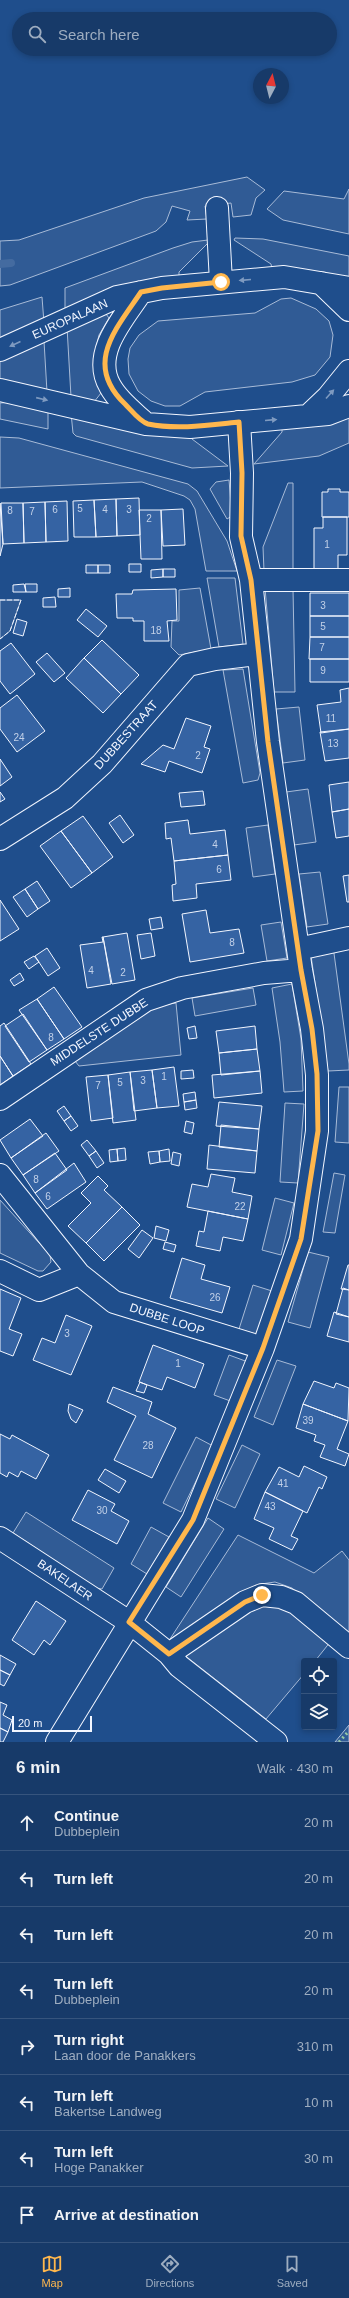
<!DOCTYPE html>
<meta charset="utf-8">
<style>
body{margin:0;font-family:Arial,sans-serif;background:#20416f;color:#f1f3f6}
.controls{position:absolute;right:12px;bottom:12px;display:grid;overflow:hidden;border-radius:4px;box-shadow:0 2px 6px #0003}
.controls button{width:36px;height:36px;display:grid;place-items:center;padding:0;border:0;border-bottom:1px solid #36547d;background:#173a69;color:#f1f3f6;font:20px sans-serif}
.compass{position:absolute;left:253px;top:68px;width:36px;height:36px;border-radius:50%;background:#173a69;box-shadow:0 2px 6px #0003;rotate:7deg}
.scale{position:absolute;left:12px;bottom:10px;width:80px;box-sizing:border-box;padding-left:4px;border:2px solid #f2f6ff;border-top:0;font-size:11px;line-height:14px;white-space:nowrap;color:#f2f6ff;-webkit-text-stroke:3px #1f4e8c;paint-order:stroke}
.stop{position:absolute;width:12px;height:12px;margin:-9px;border:3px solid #ffb74d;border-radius:50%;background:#fff}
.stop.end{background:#ffb74d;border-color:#fff;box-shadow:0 1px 4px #0008}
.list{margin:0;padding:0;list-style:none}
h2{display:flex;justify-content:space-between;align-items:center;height:52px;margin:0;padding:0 16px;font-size:17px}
h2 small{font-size:13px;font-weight:400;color:#9eadc0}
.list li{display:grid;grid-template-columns:26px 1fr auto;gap:12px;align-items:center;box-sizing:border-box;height:56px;padding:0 16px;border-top:1px solid #36547d}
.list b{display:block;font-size:15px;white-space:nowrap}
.list p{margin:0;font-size:13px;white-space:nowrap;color:#9eadc0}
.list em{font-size:13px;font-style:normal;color:#9eadc0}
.icon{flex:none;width:22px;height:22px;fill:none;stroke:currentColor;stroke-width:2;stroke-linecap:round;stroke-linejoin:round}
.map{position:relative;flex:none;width:349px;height:1742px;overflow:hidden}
.search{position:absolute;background:#173a69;box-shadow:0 2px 6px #0003;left:12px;right:12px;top:12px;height:44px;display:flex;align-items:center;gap:10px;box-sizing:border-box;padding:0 14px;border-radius:22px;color:#9eadc0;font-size:15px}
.sheet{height:500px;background:#173a69}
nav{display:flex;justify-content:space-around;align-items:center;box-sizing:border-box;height:56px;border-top:1px solid #36547d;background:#173a69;font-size:11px;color:#9eadc0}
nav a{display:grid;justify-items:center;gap:2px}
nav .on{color:#ffb74d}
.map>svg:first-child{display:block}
.built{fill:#305b95;stroke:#a8bbd7}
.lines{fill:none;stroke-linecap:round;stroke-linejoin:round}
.stream{stroke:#446ba0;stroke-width:8}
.building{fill:#3563a3;stroke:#f2f6ff}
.minor-casing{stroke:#f2f6ff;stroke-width:24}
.major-casing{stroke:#f2f6ff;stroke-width:24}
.minor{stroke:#1f4e8c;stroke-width:22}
.major{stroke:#1f4e8c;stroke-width:22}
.hedge{stroke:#97c8a6;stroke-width:3;stroke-dasharray:2 3;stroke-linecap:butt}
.fence{stroke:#f2f6ff;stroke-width:1;stroke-dasharray:5 2;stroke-linecap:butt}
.oneway{fill:#7e9ac0}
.route{stroke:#ffb74d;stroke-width:5}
.labels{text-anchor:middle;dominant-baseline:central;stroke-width:3;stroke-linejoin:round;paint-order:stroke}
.number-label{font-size:10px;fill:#c3d1e8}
.street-label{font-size:12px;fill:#f2f6ff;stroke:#1f4e8c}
</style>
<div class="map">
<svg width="349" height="1742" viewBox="0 0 349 1742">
<rect width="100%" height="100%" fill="#1f4e8c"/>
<!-- built -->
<path class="built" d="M247,177L265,190L256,198L251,215L233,217L231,203L205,206L207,219L187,220L190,211L172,206L166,222L156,231L10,285L0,286V241L19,240L144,198Z
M349,189V234L283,220L267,209L284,191L344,199Z
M235,238L263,239L349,256V280L272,269L271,264L234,240Z
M208,240L209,242L179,272V277L131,283L101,293L65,310V288L173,248L192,242Z
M42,297L44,323L0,342V310Z
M291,298L316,309L329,321L333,335L330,357L315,375L292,382L205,392L180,406H165L151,401L138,391L129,374L128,359L130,348L139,335L158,321L255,313L281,299Z
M103,310L109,318L99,335L95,352L96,379L101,393L94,402L71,397L67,327Z
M44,341L47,392L0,381V359Z
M14,402L48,408V429L0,419V403Z
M71,413L192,435V439L228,466L192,468L76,436L73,433Z
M349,417V443L319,456L254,464L282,432V428Z
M0,437L19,438L188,484L197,491L227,541L237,571H206L195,509L190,500L184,496L142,482L0,488Z
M229,480L232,516L227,519L210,489L216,482Z
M288,483H293V570L264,571L263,547Z
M207,578H235L243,644L219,647Z
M200,588L211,649L179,655L171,647L172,621H179V590Z
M265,588L293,589L295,692H274Z
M0,600H21L10,631L0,639Z
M243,669L260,773L258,780L243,783L223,670Z
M299,707L305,760L283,763L276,709Z
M308,789L316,842L294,845L286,792Z
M268,825L275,874L253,877L246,828Z
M320,872L328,924L307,927L299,874Z
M281,922L287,958L267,961L261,925Z
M333,946L349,1064V1070L328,1071L310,949Z
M292,984L301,1039L303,1091L284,1092L280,1042L272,988Z
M253,988L256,1005L195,1016L192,998Z
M176,1003L181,1055L79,1066L75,1061L153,1006Z
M339,1087H349V1143L335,1142Z
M285,1103L304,1104L298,1183L280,1182Z
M334,1173L345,1175L335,1233L323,1232Z
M275,1198L294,1203L281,1255L262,1250Z
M0,1200L50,1255L51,1262L43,1271H38L0,1253Z
M308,1252L329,1257L310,1328L288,1322Z
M253,1285L272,1291L259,1335L239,1329Z
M229,1355L248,1362L233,1402L214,1395Z
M277,1360L296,1366L273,1425L254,1417Z
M196,1437L213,1446L181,1512L163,1503Z
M242,1445L260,1454L235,1508L216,1499Z
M26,1512L114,1568L102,1589L96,1588L13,1533Z
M208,1518L224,1529L181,1597L166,1587Z
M151,1527L169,1537L147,1574L131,1564Z
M238,1535L314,1573L342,1551L349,1560V1638L292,1588L275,1582L261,1584L170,1639Z
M263,1602L281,1604L331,1641L315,1661H304V1674L266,1719L183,1654Z
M349,1725V1742H335Z"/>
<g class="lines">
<!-- stream -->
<path class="stream" d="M0,264L11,263"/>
</g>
<!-- building -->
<path class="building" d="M328,489H340V492H349V517H322V492H328Z
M139,498L140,535L117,536L116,499Z
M116,499L117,536L96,537L94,500Z
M94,500L96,537H74L73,501Z
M67,501L68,541L46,542L45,502Z
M45,502L46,542L24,543L23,503Z
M0,503L3,544L0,556Z
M1,503H23L24,543L3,544Z
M183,509L185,545L163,546L161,510Z
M139,510H161L162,559H141Z
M323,517H347V555H338V571H314V528H323Z
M129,564H141V572H129Z
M86,565H98V573H86Z
M98,565H110V573H98Z
M163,569V577L151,578V570Z
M163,569H175V577H163Z
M24,584L26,592H13V585Z
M25,584H37V592H26Z
M70,588V597H58V589Z
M176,589L177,620L167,621L169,641H144V621H133V618H117L116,594H132L133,590Z
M310,593H349V616H310Z
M55,597L56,607H43V598Z
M86,609L107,626L98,637L77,620Z
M310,616H349V637H310Z
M17,619L27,622L23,636L13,633Z
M310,637H349V659H309Z
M102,640L139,675L121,694L84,658Z
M11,643L35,674L10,694L0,681V651Z
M47,653L65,673L54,682L36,662Z
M84,658L121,694L103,713L66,678Z
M310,659H349V682H310Z
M349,688V729L321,733L317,705L341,702L340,690Z
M17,695L45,731L17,752L0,729V708Z
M186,718L211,726L204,747L210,749L202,773L169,761L165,772L141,764L163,745L174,749Z
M349,729V758L325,761L320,732Z
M0,759L12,777L0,786Z
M349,782V809L332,812L329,785Z
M203,791L205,805L181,807L179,793Z
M0,792L5,799L0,802Z
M349,809V836L336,838L332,812Z
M120,815L134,835L123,843L109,823Z
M83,816L113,857L92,873L61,831Z
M188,820L190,834L225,830L228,855L174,861L171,838L166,839L165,823Z
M61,831L92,873L71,888L40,846Z
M228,855L231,880L196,884L197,898L173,901L172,885L176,884L174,861Z
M349,875V902H347L343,876Z
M37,881L50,901L38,909L25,889Z
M25,889L38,909L27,917L13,897Z
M0,900L19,929L0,941Z
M206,910L210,933L239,929L244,953L190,962L182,914Z
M161,917L163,928L151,930L149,919Z
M127,933L135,980L112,984L103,937Z
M151,933L155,956L141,959L137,935Z
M102,937H103L111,984L87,988L80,945L103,942Z
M47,948L60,968L48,976L35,956Z
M34,956L39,962L29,969L24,962Z
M20,973L24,980L14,986L10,980Z
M54,987L82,1027L64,1039L37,999Z
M37,999L64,1039L47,1050L19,1010Z
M23,1014L47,1050L29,1062L5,1026Z
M4,1023L31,1064L13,1076L0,1056V1026Z
M195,1026L197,1038L189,1039L187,1028Z
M255,1026L257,1049L219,1053L216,1031Z
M257,1049L260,1071L221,1075L219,1053Z
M0,1056L13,1076L0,1085Z
M174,1067L179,1106L157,1108L152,1070Z
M152,1070L157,1108L134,1111L130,1072Z
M193,1070L194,1078L181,1079V1071Z
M260,1071L262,1093L214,1098L212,1075Z
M130,1072L136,1120L113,1123L108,1075Z
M108,1075L113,1118L91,1121L86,1077Z
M195,1092L196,1100L184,1102L183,1094Z
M196,1100L197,1108L185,1110L184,1102Z
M219,1102L262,1106L259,1129L216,1126Z
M64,1106L71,1116L64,1121L57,1111Z
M71,1116L78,1126L71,1131L64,1121Z
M30,1119L43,1136L11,1158L0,1140Z
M186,1121L194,1123L192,1134L184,1132Z
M221,1125L259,1129L257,1151L219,1147Z
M46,1133L59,1151L23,1175L11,1158Z
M87,1140L96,1151L89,1156L81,1145Z
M209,1145L257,1151L255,1173L207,1169Z
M125,1148L126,1160L118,1161L117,1149Z
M117,1149L118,1161L110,1162L109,1150Z
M169,1149L170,1161L160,1162L159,1151Z
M96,1151L104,1163L97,1168L89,1156Z
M159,1151L160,1162L150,1164L148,1152Z
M173,1152L181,1154L179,1166L171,1164Z
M55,1153L67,1170L35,1193L23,1175Z
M74,1163L86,1182L47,1209L35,1193Z
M211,1174L235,1178L232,1192L252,1196L248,1219L187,1207L192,1184L208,1187Z
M98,1176L108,1186L104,1190L122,1207L86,1243L68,1226L91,1203L81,1193Z
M122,1207L140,1225L104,1261L86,1243Z
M208,1211L248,1219L243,1241L223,1237L220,1251L196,1246L199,1231L204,1232Z
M156,1226L169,1230L166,1241L154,1238Z
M142,1230L153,1238L139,1258L128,1249Z
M165,1242L176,1245L174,1252L163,1249Z
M182,1258L205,1265L201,1279L230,1287L222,1313L170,1298Z
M348,1265H349V1290L341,1289Z
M343,1288L349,1290V1317L336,1314Z
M0,1289L21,1298L9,1329L22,1334L13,1356L0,1351Z
M334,1312L349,1317V1342L327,1336Z
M66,1315L92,1326L71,1375L33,1360L42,1338L55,1343Z
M153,1345L204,1364L195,1388L167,1377L162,1390L139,1382Z
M314,1381L334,1388L336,1383L349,1388L348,1421L303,1404Z
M140,1382L147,1385L144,1393L136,1391Z
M113,1387L152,1402L148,1414L176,1428L152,1478L114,1460L136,1416L107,1402Z
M69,1404L83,1410L76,1423L71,1419L68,1411Z
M303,1404L348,1421L337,1449L349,1454L345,1466L320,1457L325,1445L314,1441L316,1435L296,1428Z
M0,1434L10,1439L12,1435L49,1455L36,1479L21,1471L18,1477L9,1472L7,1477L0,1473Z
M304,1466L327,1477L322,1489L319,1487L307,1513L265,1492L279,1467L299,1477Z
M105,1469L126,1481L119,1493L98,1480Z
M88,1490L115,1504L111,1511L129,1521L117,1544L72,1520Z
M265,1492L303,1511L291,1536L298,1539L292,1550L269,1539L274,1528L254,1519Z
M36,1601L66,1621L50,1645L44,1640L34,1655L12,1640Z
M0,1655L16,1664L10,1675L0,1670Z
M0,1670L10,1675L4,1686L0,1684Z
M0,1702L7,1705L3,1715L12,1720L8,1732L0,1728Z
M0,1728L8,1732L3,1742H0Z"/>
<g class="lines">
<!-- minor casing -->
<g class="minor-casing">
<path id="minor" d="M217,208L221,282
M251,580H349
M0,839L65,798L102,764L188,665L215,659L258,654
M298,949L349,938
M0,1099L146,1000L182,988L264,973L301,970
M0,1175L79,1274L114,1302L263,1348
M0,1271L39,1290L79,1274
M0,1538L129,1622L169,1654L179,1666L276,1742
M169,1654L245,1602L262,1595L281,1597L296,1603L349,1647
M57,1742L193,1520L263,1348L301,1239L317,1131V1075L312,1029L301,970L268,742L251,580L241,537L242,473L239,422"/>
</g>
<!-- major casing -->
<g class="major-casing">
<path id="major" d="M321,283L349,310
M141,292C124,318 91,353 110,386C118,401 133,412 145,423
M0,350L117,297L162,288L284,277L349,288
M0,390L146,424L190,427L328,414L349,406
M308,416L328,397L349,371"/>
</g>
<!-- minor -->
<use href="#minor" class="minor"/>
<!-- major -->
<use href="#major" class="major"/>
<!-- hedge -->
<path class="hedge" d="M339,1742L349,1731"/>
<!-- fence -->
<path class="fence" d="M0,600H21L10,631L0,639"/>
</g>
<!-- one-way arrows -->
<defs><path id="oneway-solid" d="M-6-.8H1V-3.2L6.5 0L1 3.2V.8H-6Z"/></defs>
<g class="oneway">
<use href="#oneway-solid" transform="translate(245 280) rotate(175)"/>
<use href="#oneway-solid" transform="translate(15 344) rotate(156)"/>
<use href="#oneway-solid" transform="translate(330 394) rotate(-48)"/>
<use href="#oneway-solid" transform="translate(42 399) rotate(13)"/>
<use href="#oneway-solid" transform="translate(271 420) rotate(-5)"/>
</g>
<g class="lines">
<!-- route -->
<path class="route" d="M221,282L162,288L141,292C116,329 83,364 125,404C131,410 140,422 148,424C177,430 210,425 239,422L242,473L241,536L251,580L268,742L301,970L312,1029L317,1074L318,1131L301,1239L263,1348L193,1520L129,1622L169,1654L245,1602L262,1595"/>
</g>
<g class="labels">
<!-- number labels -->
<g class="number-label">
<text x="80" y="508">5</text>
<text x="55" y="509">6</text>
<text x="105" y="509">4</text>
<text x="129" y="509">3</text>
<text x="10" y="510">8</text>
<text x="32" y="511">7</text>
<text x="149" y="518">2</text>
<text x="327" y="544">1</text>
<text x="323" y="605">3</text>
<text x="323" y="626">5</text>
<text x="156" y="630">18</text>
<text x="322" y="647">7</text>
<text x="323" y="670">9</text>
<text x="331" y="718">11</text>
<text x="19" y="737">24</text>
<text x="333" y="743">13</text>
<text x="198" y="755">2</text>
<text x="215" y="844">4</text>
<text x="219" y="869">6</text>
<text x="232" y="942">8</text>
<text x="91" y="970">4</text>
<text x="123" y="972">2</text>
<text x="51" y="1037">8</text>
<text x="164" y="1076">1</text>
<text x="143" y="1080">3</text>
<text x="120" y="1082">5</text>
<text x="98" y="1085">7</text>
<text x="36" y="1179">8</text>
<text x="48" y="1196">6</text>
<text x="240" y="1206">22</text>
<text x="215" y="1297">26</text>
<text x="67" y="1333">3</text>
<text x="178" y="1363">1</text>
<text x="308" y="1420">39</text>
<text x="148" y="1445">28</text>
<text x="283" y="1483">41</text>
<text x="270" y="1506">43</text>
<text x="102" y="1510">30</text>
</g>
<!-- street labels -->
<g class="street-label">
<text transform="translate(70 319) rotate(-24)">EUROPALAAN</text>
<text transform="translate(126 735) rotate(-48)">DUBBESTRAAT</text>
<text transform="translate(99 1032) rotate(-33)">MIDDELSTE DUBBE</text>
<text transform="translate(167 1319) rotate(18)">DUBBE LOOP</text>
<text transform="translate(65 1580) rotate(34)">BAKELAER</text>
</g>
</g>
</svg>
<div class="controls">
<button><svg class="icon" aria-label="locate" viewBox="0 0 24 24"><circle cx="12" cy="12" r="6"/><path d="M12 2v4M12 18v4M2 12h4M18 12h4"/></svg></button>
<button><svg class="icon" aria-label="layers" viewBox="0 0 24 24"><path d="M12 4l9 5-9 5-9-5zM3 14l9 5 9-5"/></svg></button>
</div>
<svg class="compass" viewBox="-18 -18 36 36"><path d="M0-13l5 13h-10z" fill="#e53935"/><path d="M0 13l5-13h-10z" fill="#9eadc0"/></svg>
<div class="scale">20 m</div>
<div class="stop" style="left:221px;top:282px"></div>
<div class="stop end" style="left:262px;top:1595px"></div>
<div class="search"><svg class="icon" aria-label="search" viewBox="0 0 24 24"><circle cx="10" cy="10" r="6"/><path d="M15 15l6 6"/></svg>Search here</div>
</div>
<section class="sheet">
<h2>6 min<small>Walk · 430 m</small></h2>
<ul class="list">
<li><svg class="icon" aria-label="ahead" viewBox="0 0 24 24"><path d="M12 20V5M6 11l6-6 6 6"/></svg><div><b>Continue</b><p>Dubbeplein</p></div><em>20 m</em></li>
<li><svg class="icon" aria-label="left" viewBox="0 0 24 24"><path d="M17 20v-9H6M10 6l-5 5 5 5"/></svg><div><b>Turn left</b></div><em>20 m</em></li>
<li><svg class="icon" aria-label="left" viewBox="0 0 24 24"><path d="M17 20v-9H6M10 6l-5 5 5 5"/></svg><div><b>Turn left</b></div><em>20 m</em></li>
<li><svg class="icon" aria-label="left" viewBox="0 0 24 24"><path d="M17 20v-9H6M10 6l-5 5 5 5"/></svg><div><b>Turn left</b><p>Dubbeplein</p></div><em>20 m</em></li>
<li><svg class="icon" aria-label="right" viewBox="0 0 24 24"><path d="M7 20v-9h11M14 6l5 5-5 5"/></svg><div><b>Turn right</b><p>Laan door de Panakkers</p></div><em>310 m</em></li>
<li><svg class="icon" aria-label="left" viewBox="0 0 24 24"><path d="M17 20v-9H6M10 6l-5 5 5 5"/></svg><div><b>Turn left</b><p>Bakertse Landweg</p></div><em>10 m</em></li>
<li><svg class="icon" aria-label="left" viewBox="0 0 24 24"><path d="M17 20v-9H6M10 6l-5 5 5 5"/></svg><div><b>Turn left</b><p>Hoge Panakker</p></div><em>30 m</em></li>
<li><svg class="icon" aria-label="arrive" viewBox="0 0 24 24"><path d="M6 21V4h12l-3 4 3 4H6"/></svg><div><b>Arrive at destination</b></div></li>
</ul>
</section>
<nav>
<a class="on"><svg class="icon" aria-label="map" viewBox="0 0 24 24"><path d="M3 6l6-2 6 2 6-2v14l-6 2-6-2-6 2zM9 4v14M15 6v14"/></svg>Map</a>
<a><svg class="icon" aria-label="directions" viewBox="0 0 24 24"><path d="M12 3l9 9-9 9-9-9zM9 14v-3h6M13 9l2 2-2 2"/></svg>Directions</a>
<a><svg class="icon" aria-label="saved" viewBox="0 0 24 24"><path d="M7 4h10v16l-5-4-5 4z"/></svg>Saved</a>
</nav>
